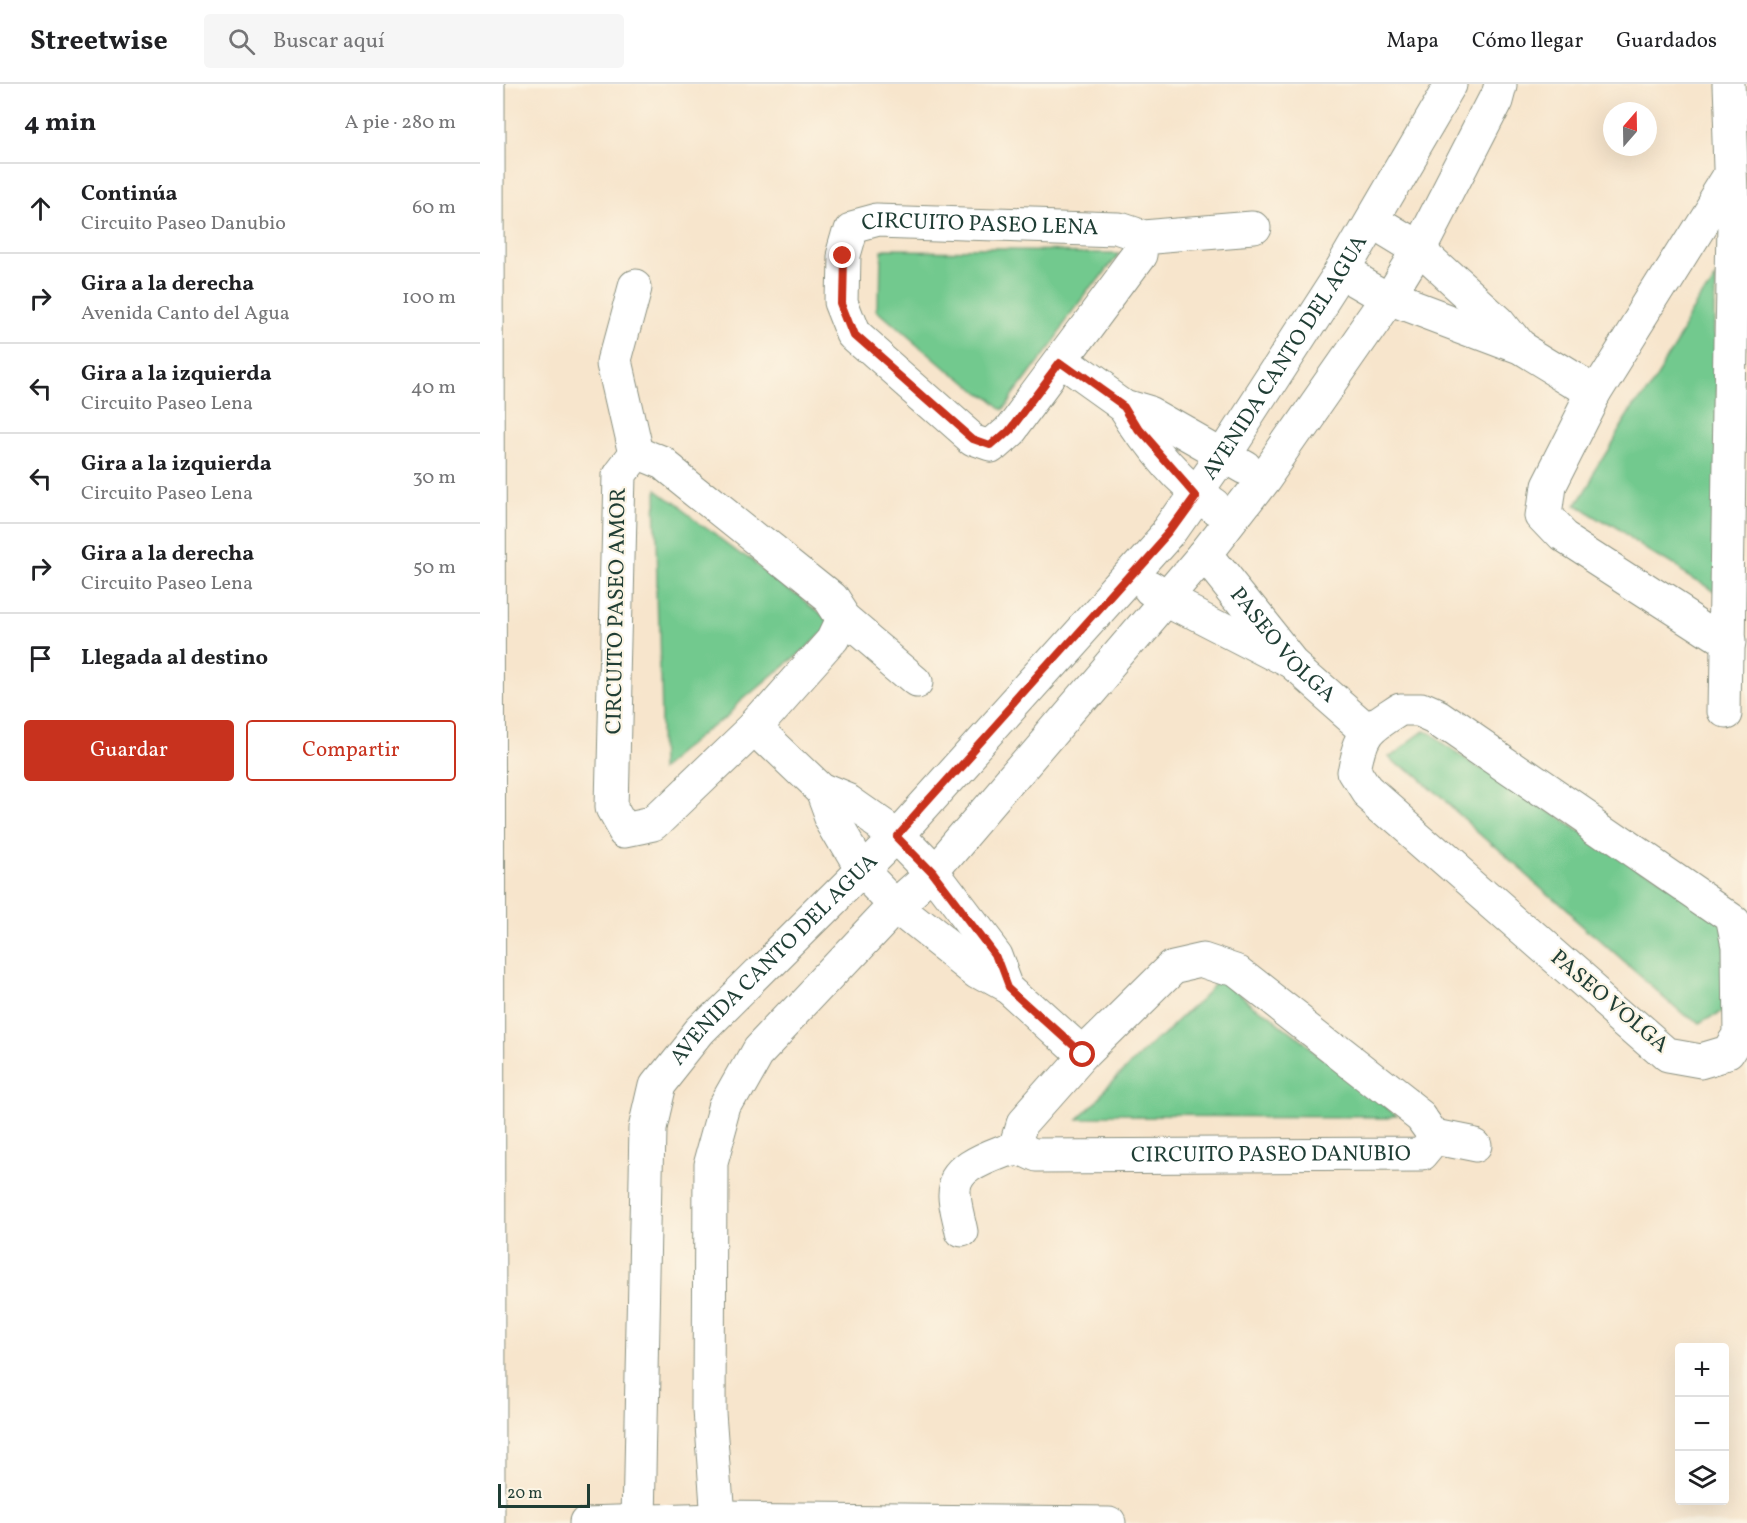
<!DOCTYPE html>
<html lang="es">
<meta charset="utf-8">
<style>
body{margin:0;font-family:Vollkorn,serif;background:#f6f6f6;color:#202124}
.controls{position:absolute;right:18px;bottom:18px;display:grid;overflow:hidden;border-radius:6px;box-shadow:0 6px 24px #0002}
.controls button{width:54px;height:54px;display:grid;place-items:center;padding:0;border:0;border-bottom:2px solid #e0e0e0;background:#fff;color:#202124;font:30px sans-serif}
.compass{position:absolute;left:1123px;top:18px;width:54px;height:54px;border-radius:50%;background:#fff;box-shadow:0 6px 24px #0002;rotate:20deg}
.scale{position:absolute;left:18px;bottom:15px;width:92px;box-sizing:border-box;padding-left:6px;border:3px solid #1f3d34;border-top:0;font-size:16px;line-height:21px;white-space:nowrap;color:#1f3d34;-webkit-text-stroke:4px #fcf5e5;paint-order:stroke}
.stop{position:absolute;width:18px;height:18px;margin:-14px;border:4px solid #c8321e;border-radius:50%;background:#fff}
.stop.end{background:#c8321e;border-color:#fff;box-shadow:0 2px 6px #0008}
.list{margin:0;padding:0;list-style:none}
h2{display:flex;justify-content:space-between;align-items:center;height:78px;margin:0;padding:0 24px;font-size:26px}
h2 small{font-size:20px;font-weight:400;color:#757577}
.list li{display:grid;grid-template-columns:39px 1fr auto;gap:18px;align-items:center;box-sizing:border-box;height:90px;padding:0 24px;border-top:2px solid #e0e0e0}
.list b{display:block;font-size:22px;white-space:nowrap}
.list p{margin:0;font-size:20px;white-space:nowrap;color:#757577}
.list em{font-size:20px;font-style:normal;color:#757577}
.actions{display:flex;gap:12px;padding:18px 24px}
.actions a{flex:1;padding:14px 0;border:2px solid #c8321e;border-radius:6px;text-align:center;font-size:21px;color:#c8321e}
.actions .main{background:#c8321e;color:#fff}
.icon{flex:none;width:33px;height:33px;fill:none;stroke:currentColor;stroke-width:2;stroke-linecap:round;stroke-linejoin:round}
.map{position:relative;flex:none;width:1267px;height:1439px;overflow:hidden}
header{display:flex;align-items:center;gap:36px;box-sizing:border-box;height:84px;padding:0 30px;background:#fff;border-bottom:2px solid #e0e0e0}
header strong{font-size:28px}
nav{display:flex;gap:33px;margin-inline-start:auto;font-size:21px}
.search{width:420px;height:54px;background:#f6f6f6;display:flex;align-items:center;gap:15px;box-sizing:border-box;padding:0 21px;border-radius:6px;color:#757577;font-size:22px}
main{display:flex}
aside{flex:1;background:#fff}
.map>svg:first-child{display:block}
.green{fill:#72c98e;stroke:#488361;stroke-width:1.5}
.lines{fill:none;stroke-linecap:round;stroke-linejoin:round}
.minor-casing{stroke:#8b9180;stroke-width:35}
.minor{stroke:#fff;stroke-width:33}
.route{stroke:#c8321e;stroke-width:8}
.labels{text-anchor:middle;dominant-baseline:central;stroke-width:4.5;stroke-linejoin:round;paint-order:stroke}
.street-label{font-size:22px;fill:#1f3d34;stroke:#fcf5e5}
</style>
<header>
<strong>Streetwise</strong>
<div class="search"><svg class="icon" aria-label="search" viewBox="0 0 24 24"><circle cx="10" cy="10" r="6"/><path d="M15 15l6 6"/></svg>Buscar aquí</div>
<nav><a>Mapa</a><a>Cómo llegar</a><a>Guardados</a></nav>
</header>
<main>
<aside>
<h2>4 min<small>A pie · 280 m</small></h2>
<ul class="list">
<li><svg class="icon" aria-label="ahead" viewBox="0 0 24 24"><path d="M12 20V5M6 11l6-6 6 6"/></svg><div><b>Continúa</b><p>Circuito Paseo Danubio</p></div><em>60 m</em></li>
<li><svg class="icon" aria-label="right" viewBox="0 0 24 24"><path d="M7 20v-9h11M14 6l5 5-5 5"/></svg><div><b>Gira a la derecha</b><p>Avenida Canto del Agua</p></div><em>100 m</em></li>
<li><svg class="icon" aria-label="left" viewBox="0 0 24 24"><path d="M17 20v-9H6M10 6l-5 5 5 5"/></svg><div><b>Gira a la izquierda</b><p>Circuito Paseo Lena</p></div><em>40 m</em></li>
<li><svg class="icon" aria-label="left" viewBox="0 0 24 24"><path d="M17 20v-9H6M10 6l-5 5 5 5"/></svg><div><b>Gira a la izquierda</b><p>Circuito Paseo Lena</p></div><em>30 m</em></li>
<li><svg class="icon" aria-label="right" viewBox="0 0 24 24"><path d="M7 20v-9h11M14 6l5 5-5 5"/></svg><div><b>Gira a la derecha</b><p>Circuito Paseo Lena</p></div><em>50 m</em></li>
<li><svg class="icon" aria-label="arrive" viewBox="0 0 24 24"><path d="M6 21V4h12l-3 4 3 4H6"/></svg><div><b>Llegada al destino</b></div></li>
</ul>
<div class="actions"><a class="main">Guardar</a><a>Compartir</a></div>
</aside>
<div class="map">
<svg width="1267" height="1439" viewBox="0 0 1267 1439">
<rect width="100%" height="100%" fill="#fcf5e5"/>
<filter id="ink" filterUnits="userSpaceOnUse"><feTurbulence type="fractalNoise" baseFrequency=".0167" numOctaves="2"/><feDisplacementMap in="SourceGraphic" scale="12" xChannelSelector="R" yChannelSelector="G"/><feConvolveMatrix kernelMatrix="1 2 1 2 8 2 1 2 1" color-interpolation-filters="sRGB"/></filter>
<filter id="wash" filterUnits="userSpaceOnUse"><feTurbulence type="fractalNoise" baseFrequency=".008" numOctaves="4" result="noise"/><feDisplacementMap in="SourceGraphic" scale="24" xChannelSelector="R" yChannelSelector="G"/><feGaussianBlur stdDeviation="1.35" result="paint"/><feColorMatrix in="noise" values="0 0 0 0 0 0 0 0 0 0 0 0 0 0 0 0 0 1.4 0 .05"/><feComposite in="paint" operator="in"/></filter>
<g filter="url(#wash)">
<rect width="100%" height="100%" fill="#f7e5cc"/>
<!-- green -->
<path class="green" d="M401,166L638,168L520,329L400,225Z
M1237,192V507L1094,420Z
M175,407L354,541L181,686Z
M944,647L1243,836L1244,927L1218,942L911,671Z
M740,894L918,1033L597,1032Z"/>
</g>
<g filter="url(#ink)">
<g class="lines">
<!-- minor casing -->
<g class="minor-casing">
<g id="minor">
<path d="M8,0L9,1439"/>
<path d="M893,137L939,165L1019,238L1038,262"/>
<path id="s1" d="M662,153L660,170L528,347L511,362L494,356L375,251L362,218L363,172L371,144L397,137L638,145L662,153L773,144"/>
<path d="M862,187L909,214L1039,263L1114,309"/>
<path d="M155,203L135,277L156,369"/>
<path d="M581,277L644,322L671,330L764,383"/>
<path d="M644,322C667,360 696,398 734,422"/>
<path d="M156,369L140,390L132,723L145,746L174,740L275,643L353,555L363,534"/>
<path d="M156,369L183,380L350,514L363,534L437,597"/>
<path id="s2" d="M725,470L814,581L888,646"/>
<path d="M670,504L687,515L809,578"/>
<path d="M1247,559L1083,453L1063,432L1067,402L1114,309L1249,93"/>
<path d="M920,625H941L957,632L1252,835L1258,864L1259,952L1248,969L1221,977L1187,971L886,707L874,688C881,647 888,646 920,625Z"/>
<path d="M1245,628L1253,138L1248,0"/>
<path d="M275,643L341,706L370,718L417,751L453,788L516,871L528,903"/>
<path d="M341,706L351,733L382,786L416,821L499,887L528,903L603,971"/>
<path d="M956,1053L996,1061"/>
<path d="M535,1063L542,1040L603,971L692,883L723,876L756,887L941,1032L956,1053"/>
<path id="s3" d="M535,1063L554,1072L942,1070L956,1053"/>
<path d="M482,1148C480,1136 475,1122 475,1110C474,1082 514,1072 535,1063"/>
<path d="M237,1435L229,1326L230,1081L246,1023L277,968L416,821L453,788L725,470L783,395L909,214L939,165L1016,15L1020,0"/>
<path id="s4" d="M159,1437L167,1044L177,1001L220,947L417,751L690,447L744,370L862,187L971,0"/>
<path d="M106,1439L237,1435L629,1439"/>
</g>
</g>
<!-- minor -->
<use href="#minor" class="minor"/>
</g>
</g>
<g class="lines" filter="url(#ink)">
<!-- route -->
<path class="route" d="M363,172L362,218L375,251L494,356L511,362L528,347L581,277L644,322L658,345L716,411L690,447L417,751L453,788L516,871L528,903L603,971"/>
</g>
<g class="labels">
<!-- street labels -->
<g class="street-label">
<text stroke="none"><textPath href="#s1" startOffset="678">CIRCUITO PASEO LENA</textPath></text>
<text stroke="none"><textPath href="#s4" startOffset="1401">AVENIDA CANTO DEL AGUA</textPath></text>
<text transform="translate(137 527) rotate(-89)">CIRCUITO PASEO AMOR</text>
<text stroke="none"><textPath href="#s2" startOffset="120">PASEO VOLGA</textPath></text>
<text stroke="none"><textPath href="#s4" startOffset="609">AVENIDA CANTO DEL AGUA</textPath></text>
<text transform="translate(1129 918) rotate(40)">PASEO VOLGA</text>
<text stroke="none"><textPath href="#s3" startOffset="258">CIRCUITO PASEO DANUBIO</textPath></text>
</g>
</g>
</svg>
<div class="controls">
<button>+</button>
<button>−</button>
<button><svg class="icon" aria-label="layers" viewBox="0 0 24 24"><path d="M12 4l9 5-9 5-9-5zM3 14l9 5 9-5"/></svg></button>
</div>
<svg class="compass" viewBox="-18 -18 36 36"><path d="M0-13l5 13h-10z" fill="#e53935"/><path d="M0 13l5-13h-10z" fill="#757577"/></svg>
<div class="scale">20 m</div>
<div class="stop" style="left:603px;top:971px"></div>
<div class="stop end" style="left:363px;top:172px"></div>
</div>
</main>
